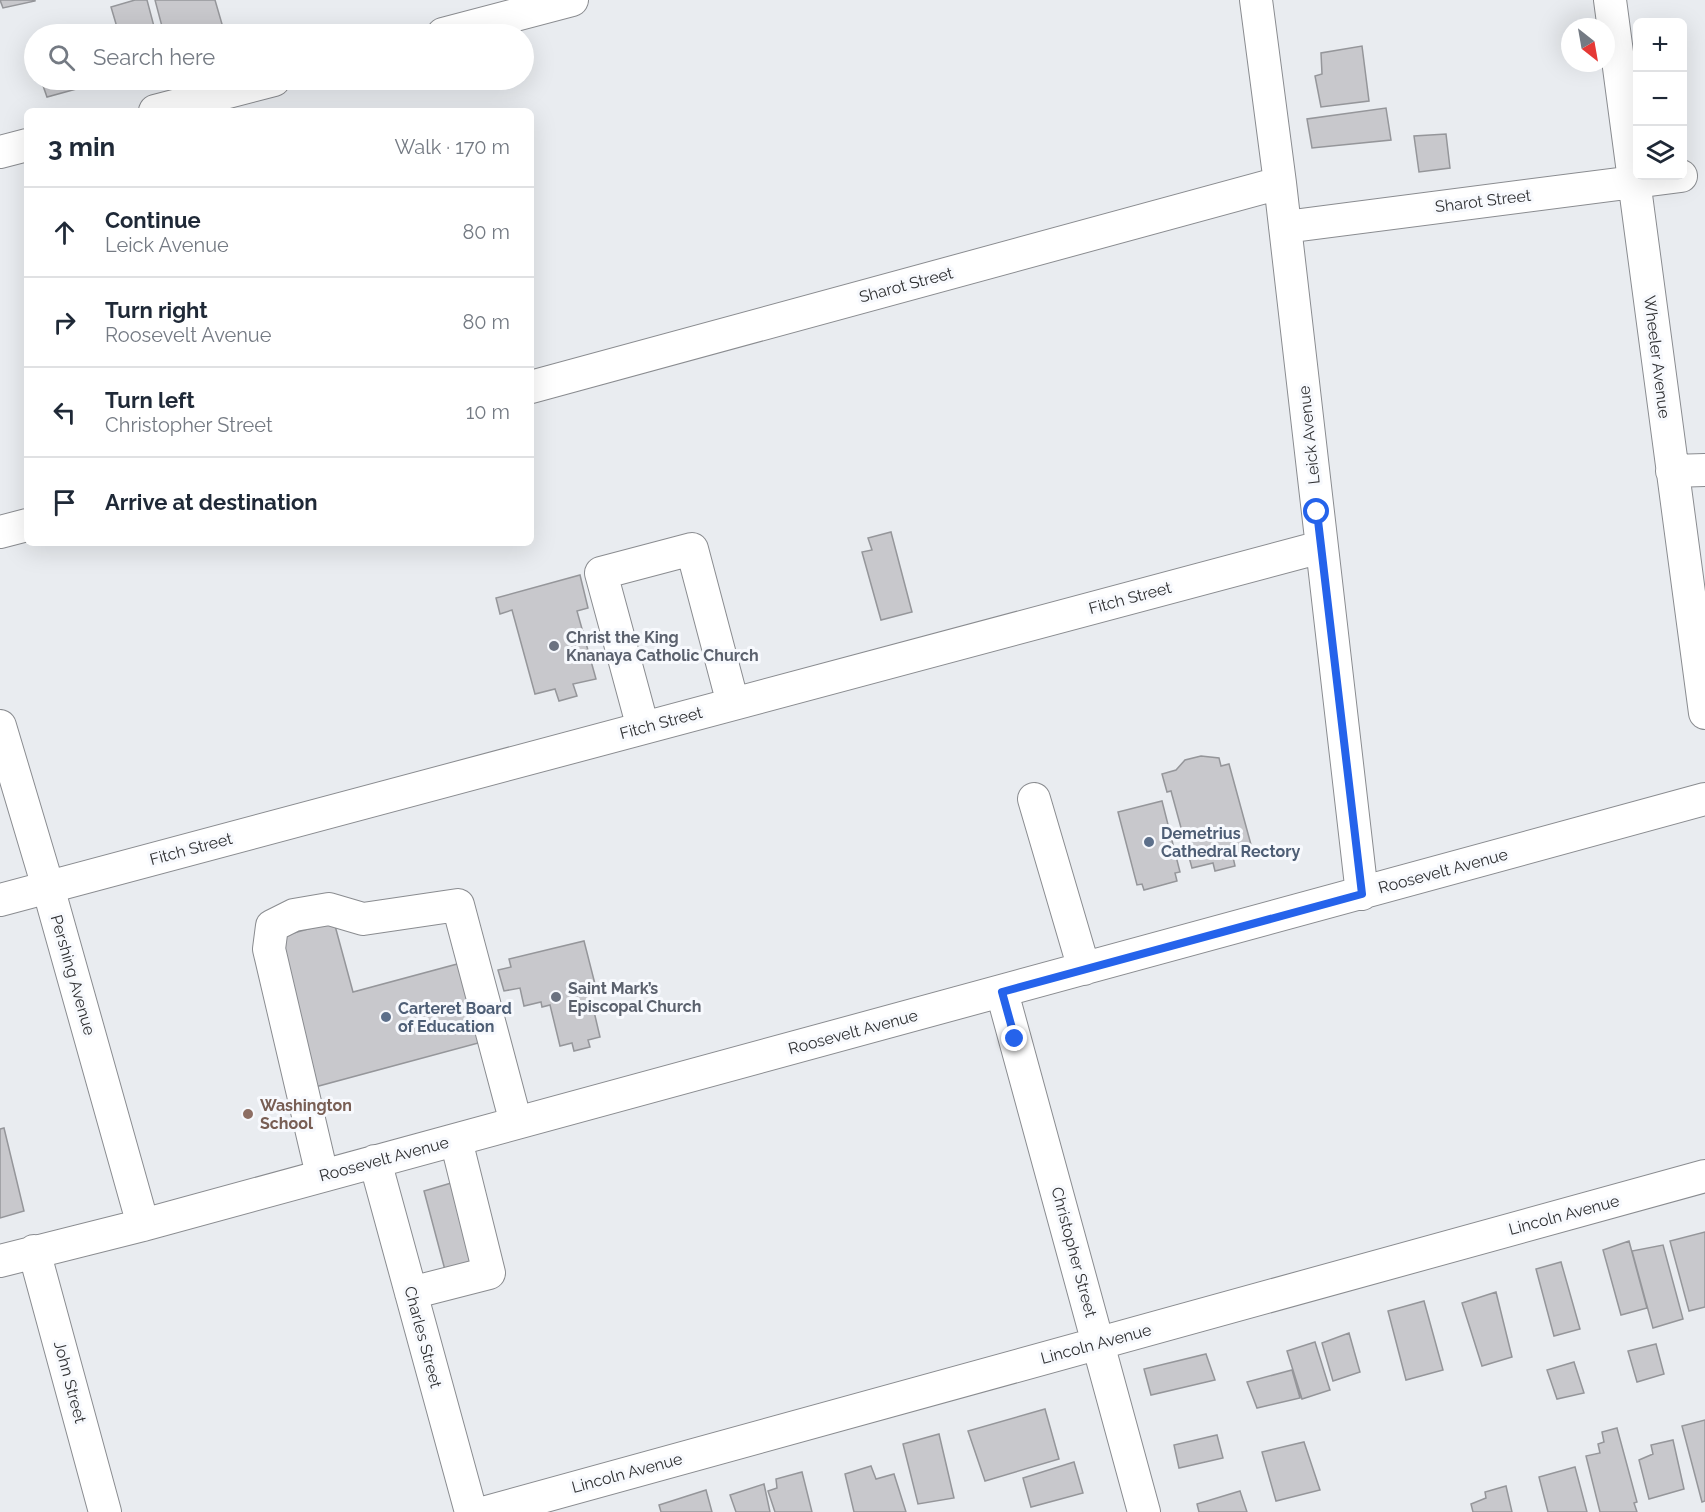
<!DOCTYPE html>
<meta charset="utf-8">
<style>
body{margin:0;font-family:Raleway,sans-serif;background:#f6f6f7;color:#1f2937}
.controls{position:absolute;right:18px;top:18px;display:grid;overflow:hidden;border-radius:9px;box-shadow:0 6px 24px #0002}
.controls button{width:54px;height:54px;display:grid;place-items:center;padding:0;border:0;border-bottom:2px solid #e0e1e3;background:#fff;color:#1f2937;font:30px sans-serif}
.compass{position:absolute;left:1561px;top:18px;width:54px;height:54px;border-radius:50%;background:#fff;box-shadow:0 6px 24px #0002;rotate:149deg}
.stop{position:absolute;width:18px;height:18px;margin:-14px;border:4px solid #2563eb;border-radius:50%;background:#fff}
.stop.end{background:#2563eb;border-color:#fff;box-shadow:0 2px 6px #0008}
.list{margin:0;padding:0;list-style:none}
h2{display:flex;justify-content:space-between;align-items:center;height:78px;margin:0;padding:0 24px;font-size:26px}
h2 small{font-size:20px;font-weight:400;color:#747a83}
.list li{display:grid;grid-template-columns:39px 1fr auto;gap:18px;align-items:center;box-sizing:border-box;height:90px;padding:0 24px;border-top:2px solid #e0e1e3}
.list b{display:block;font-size:22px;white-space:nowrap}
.list p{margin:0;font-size:20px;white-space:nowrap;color:#747a83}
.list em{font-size:20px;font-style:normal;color:#747a83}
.icon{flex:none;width:33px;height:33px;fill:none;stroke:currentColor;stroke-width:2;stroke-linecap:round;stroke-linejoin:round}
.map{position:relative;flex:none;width:1705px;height:1512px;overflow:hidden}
.search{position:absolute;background:#fff;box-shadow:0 6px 24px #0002;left:24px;top:24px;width:510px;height:66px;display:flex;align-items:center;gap:15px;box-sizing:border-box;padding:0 21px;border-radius:33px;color:#747a83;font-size:22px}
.panel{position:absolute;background:#fff;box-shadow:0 6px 24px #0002;left:24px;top:108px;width:510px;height:438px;border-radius:9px}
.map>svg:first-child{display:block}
.building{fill:#c8c8cc;stroke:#95969a;stroke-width:1.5}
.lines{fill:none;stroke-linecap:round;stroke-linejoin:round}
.minor-casing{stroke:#8a8c90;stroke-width:34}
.minor{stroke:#fff;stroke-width:32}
.route{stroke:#2563eb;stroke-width:8}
.worship-dot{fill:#6b7280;stroke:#f7f9fd;stroke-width:2}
.service-dot{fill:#5c6f8a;stroke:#f7f9fd;stroke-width:2}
.education-dot{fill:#8d6e63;stroke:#f7f9fd;stroke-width:2}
.labels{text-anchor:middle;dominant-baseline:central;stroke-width:6;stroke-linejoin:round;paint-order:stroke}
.street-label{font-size:16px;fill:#303133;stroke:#f7f9fd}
.worship-label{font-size:16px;font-weight:bold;fill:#5b616d;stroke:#f7f9fd;text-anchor:start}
.service-label{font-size:16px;font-weight:bold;fill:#4e5e75;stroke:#f7f9fd;text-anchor:start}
.education-label{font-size:16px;font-weight:bold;fill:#785e54;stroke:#f7f9fd;text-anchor:start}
</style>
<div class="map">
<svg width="1705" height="1512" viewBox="0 0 1705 1512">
<rect width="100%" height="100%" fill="#e9ecf0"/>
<!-- building -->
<path class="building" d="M0,0H35V1L3,8Z
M135,0H147L156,34H119L111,7Z
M155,0H215L224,31L214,34H164Z
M1362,46L1369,101L1321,107L1315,76L1322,74L1321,53Z
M41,80H89L91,85L47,97Z
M1386,108L1391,140L1312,148L1307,119Z
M1446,134L1450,168L1419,172L1414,136Z
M891,532L912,612L881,620L862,552L872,550L868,538Z
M580,575L588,608L577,611L596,679L573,684L577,696L559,701L555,689L535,694L512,610L500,614L496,598Z
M1201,756L1219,758L1221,766L1229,764L1253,852L1233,857L1235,866L1215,871L1213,863L1192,868L1171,791L1167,792L1162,774L1176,770L1185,760Z
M1162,801L1180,872L1175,873L1177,881L1144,890L1142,884L1137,885L1118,812Z
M334,922L353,992L461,963L482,1042L315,1087L275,938Z
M584,941L595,984L588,986L600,1037L588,1040L590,1047L574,1051L572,1043L560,1046L550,1005L542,1007L541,1002L524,1006L520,988L504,991L498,970L511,967L509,959Z
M4,1128L24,1211L0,1218V1129Z
M458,1181L479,1260L445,1270L424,1191Z
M1705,1232V1307L1689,1311L1670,1241Z
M1629,1241L1647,1308L1621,1315L1603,1250Z
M1663,1245L1683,1319L1653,1328L1632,1251Z
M1561,1262L1580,1329L1554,1336L1536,1269Z
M1496,1292L1512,1357L1482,1366L1462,1303Z
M1424,1301L1443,1370L1406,1380L1388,1311Z
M1349,1333L1360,1372L1333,1381L1322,1343Z
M1315,1342L1330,1390L1302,1399L1287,1351Z
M1656,1344L1664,1374L1637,1382L1628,1351Z
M1206,1354L1215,1380L1151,1395L1144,1369Z
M1574,1362L1584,1393L1557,1399L1547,1370Z
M1292,1370L1300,1398L1257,1408L1247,1382Z
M1045,1409L1059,1459L985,1481L968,1431Z
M1705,1420V1501L1702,1502L1682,1426Z
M1617,1428L1637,1502L1634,1503L1637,1512H1600L1586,1456L1600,1453L1598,1444L1604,1442L1602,1432Z
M939,1434L954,1498L918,1504L903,1444Z
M1217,1435L1223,1458L1179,1468L1174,1445Z
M1673,1440L1684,1489L1649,1499L1639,1460L1653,1454L1651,1445Z
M1304,1442L1320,1490L1276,1501L1262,1452Z
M1074,1462L1083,1493L1031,1507L1023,1478Z
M871,1466L876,1479L894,1474L906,1512H854L845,1474Z
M1575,1467L1587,1512H1548L1539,1477Z
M802,1472L812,1512H775L768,1491L777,1488L776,1479Z
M764,1484L770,1512H736L730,1495Z
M1506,1486L1512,1512H1473L1471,1504L1486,1498L1485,1492Z
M706,1490L712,1512H661L659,1505Z
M1240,1491L1247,1512H1199L1197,1504Z"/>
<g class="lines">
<!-- minor casing -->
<g class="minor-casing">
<path id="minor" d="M1256,0L1280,183L1362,894
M1610,0L1705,713
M443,34L572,0
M155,111L274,80
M0,152L27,145
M1285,227L1681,176
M531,387L1280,183
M1672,471L1705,470
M0,532L27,525
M0,726L48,887L143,1225
M643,728L601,573L692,549L733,704
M1034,799L1084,969
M0,900L1321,547
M1002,992L1144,1512
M375,1161L471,1512
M322,1175L269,949L272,926L294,915L329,909L363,919L458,905L516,1123
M34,1251L105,1512
M0,1261L143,1225L1705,799
M411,1293L489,1273L456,1140
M487,1512L1705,1176"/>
</g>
<!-- minor -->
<use href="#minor" class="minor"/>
</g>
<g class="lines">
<!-- route -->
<path class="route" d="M1015,1039L1002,992L1362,894L1317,512"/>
</g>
<!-- markers -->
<g class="worship-dot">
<circle cx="554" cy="646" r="6"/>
<circle cx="556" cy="997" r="6"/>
</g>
<g class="service-dot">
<circle cx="1149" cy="842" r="6"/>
<circle cx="386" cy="1017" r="6"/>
</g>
<circle class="education-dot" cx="248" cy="1114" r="6"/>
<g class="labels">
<!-- street labels -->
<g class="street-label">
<text transform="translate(1483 201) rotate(-7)">Sharot Street</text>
<text transform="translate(906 285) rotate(-15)">Sharot Street</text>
<text transform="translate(1657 357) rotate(83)">Wheeler Avenue</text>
<text transform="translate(1309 435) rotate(-96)">Leick Avenue</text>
<text transform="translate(1130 598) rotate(-15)">Fitch Street</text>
<text transform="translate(661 723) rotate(-15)">Fitch Street</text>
<text transform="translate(191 849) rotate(-15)">Fitch Street</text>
<text transform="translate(1443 871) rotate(-15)">Roosevelt Avenue</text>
<text transform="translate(73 975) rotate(74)">Pershing Avenue</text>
<text transform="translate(853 1032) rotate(-15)">Roosevelt Avenue</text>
<text transform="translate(384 1159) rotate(-15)">Roosevelt Avenue</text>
<text transform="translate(1564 1215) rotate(-15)">Lincoln Avenue</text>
<text transform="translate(1074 1252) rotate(75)">Christopher Street</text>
<text transform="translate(423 1337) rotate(75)">Charles Street</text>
<text transform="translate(1096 1344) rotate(-15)">Lincoln Avenue</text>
<text transform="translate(70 1382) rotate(75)">John Street</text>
<text transform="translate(627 1473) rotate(-15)">Lincoln Avenue</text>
</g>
<!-- worship labels -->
<g class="worship-label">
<text x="566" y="637">Christ the King<tspan x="566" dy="18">Knanaya Catholic Church</tspan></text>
<text x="568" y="988">Saint Mark’s<tspan x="568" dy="18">Episcopal Church</tspan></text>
</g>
<!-- service labels -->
<g class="service-label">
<text x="1161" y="833">Demetrius<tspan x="1161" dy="18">Cathedral Rectory</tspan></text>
<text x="398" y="1008">Carteret Board<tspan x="398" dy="18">of Education</tspan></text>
</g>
<!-- education labels -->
<g class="education-label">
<text x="260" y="1105">Washington<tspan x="260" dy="18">School</tspan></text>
</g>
</g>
</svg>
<div class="controls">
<button>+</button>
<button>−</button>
<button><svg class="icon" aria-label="layers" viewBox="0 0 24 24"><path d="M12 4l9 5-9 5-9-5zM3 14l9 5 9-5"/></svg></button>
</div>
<svg class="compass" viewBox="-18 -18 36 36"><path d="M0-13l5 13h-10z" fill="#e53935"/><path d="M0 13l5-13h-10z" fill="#747a83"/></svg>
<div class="stop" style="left:1317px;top:512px"></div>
<div class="stop end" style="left:1015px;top:1039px"></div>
<div class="search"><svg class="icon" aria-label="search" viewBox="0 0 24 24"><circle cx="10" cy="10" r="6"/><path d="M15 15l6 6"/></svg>Search here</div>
<section class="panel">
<h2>3 min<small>Walk · 170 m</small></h2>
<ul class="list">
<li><svg class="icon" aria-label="ahead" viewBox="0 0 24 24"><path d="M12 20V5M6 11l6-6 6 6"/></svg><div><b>Continue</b><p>Leick Avenue</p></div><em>80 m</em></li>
<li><svg class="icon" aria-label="right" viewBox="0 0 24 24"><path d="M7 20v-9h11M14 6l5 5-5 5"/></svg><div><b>Turn right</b><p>Roosevelt Avenue</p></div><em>80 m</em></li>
<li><svg class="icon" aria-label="left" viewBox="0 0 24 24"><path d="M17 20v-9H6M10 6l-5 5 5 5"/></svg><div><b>Turn left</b><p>Christopher Street</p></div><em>10 m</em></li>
<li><svg class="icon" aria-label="arrive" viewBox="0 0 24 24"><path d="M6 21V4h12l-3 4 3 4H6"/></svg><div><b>Arrive at destination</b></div></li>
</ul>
</section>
</div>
